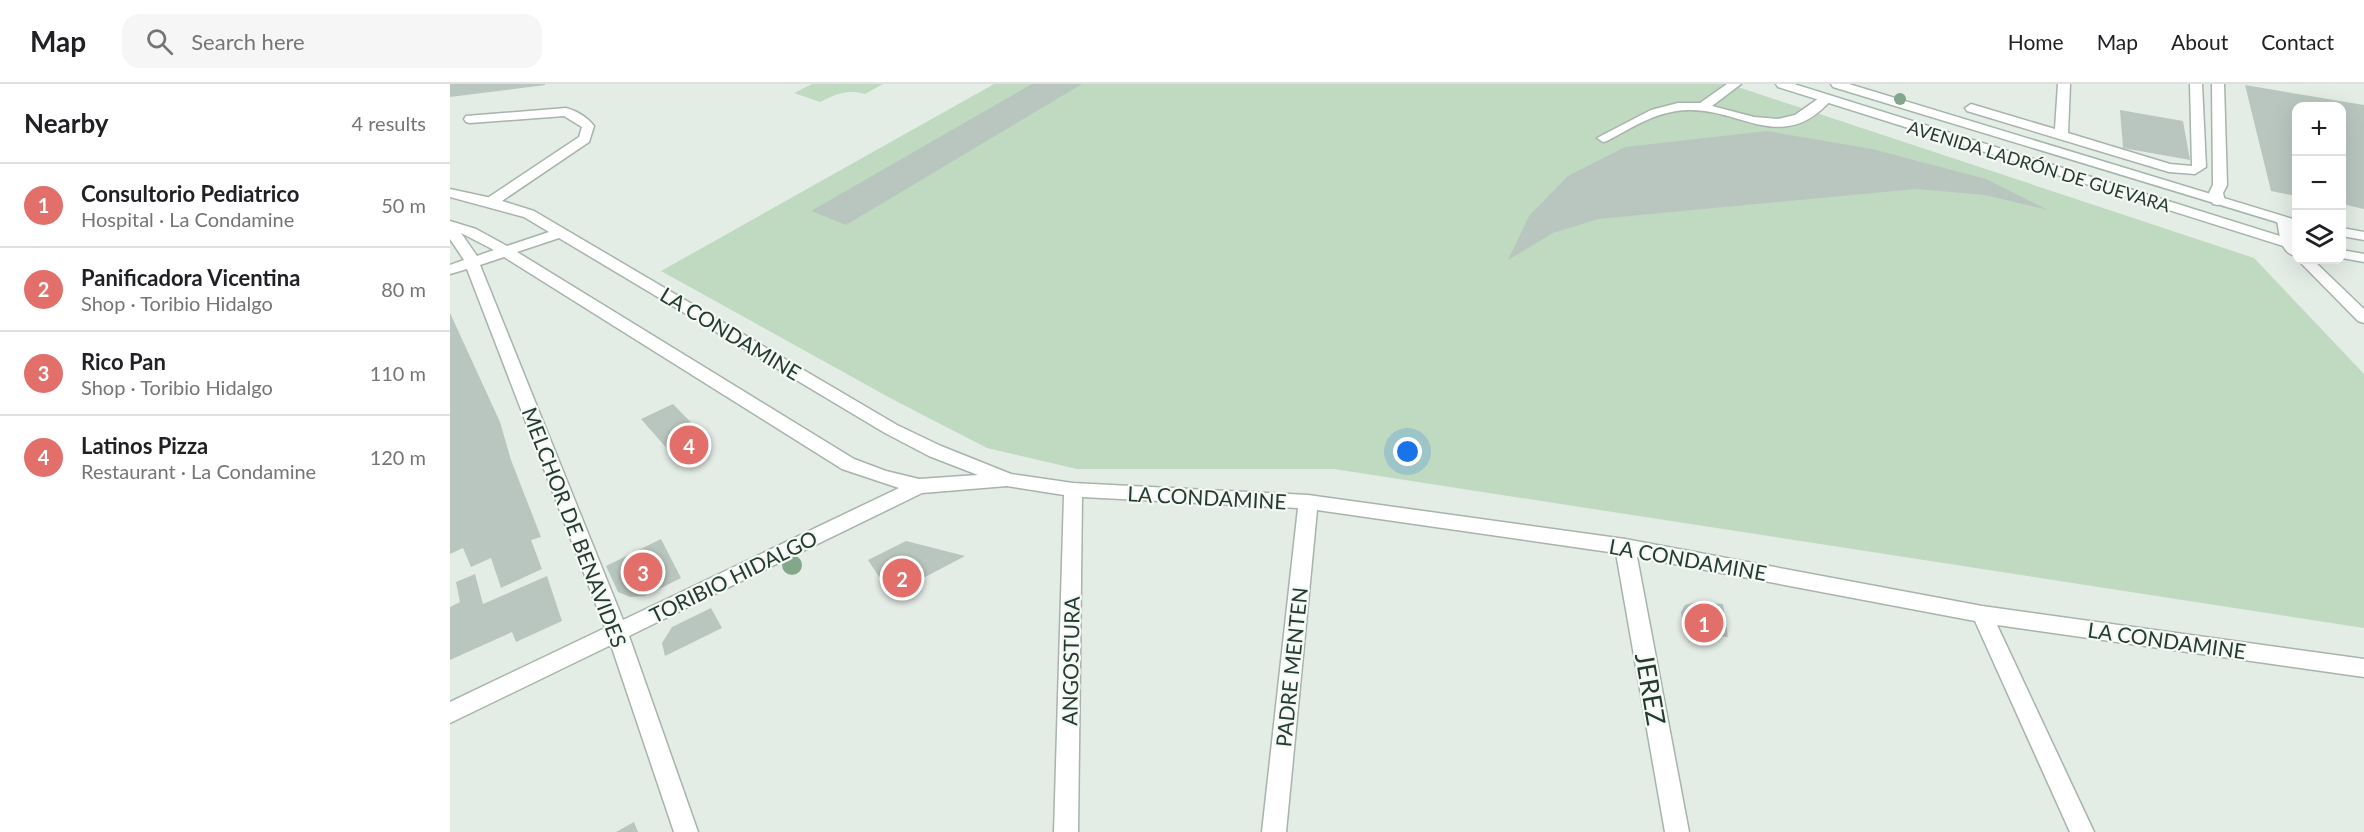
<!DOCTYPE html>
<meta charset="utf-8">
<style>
body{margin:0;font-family:Lato,sans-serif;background:#f6f6f6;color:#202124}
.controls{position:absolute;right:18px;top:18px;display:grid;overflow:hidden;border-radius:12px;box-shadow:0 6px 24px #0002}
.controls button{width:54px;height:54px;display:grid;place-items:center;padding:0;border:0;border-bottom:2px solid #e0e0e0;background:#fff;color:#202124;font:30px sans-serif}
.you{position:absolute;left:958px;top:368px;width:21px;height:21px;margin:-15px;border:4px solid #fff;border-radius:50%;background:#1a73e8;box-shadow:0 0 0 9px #1a73e833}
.badge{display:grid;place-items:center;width:39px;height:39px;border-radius:50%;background:#e36f6b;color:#fff;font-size:20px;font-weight:700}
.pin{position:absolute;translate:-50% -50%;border:3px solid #fff;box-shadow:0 2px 6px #0006}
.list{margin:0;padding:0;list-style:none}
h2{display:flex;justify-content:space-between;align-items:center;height:78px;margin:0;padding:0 24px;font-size:26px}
h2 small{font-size:20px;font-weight:400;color:#757577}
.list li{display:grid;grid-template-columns:39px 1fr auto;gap:18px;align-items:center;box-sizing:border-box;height:84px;padding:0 24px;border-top:2px solid #e0e0e0}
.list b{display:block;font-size:22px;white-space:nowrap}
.list p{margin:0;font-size:20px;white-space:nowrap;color:#757577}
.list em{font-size:20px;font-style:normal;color:#757577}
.icon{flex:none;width:33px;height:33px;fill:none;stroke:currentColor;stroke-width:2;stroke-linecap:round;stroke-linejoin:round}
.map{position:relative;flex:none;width:1914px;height:748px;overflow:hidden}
header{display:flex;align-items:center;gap:36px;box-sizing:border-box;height:84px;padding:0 30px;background:#fff;border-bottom:2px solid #e0e0e0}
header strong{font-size:28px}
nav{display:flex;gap:33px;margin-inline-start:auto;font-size:21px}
.search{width:420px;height:54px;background:#f6f6f6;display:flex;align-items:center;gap:15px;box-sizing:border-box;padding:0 21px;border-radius:18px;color:#757577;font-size:22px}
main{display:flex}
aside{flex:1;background:#fff}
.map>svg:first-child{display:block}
.green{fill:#bfdac1}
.building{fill:#b9c6bf}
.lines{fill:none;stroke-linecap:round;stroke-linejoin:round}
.service-casing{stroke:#a7b3ac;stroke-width:3}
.minor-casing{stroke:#a7b3ac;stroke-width:3}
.secondary-casing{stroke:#a3b6ac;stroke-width:3}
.service{fill:#fff;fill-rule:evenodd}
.minor{fill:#fff;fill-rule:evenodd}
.secondary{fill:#fff;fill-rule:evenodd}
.tree{fill:#83a78a}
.labels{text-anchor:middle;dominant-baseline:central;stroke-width:4.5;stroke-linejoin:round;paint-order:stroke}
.far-street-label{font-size:18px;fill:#253b31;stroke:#f4f9f5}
.street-label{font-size:21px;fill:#253b31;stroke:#f4f9f5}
.near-street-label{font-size:26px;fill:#253b31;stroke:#f4f9f5}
</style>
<header>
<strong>Map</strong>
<div class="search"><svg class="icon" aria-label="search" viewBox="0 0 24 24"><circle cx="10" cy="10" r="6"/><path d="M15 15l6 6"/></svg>Search here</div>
<nav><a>Home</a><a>Map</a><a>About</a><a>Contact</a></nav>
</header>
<main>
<aside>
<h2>Nearby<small>4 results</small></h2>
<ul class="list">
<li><span class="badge">1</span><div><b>Consultorio Pediatrico</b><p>Hospital · La Condamine</p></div><em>50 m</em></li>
<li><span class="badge">2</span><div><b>Panificadora Vicentina</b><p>Shop · Toribio Hidalgo</p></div><em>80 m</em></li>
<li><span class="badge">3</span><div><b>Rico Pan</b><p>Shop · Toribio Hidalgo</p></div><em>110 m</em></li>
<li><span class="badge">4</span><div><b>Latinos Pizza</b><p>Restaurant · La Condamine</p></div><em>120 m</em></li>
</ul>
</aside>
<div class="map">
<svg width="1914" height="748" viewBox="0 0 1914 748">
<rect width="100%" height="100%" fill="#e4ece6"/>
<!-- green -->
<path class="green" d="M362,0H433L415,10C397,5 386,10 370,18L344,9Z
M544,0H1279L1804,174L1914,290V544L884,385H627L537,364L442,315L211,187Z"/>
<!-- building -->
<path class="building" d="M0,0H95V1L0,13Z
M582,0H632L396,141L361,127Z
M1795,1L1914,21V125L1892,120V22H1846V112L1821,107Z
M1670,26L1733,37L1740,76L1673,64Z
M1317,47L1422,65L1536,95L1598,126L1535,111L1466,105L1148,135L1103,149L1058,176L1079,132L1118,92L1175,63Z
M0,229L50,338L61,376L91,453L81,456L92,485L51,504L41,474L21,483L13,464L0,470Z
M223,320L261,359L228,377L191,335Z
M211,455L231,494L195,512L180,513L168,508L156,482Z
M456,457L515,472L441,511L418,476Z
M25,490L33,520L97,492L112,537L66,558L62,548L0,576V523L10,518L6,498Z
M1246,518L1273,520L1278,553L1234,550L1231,528L1235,521Z
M261,524L272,544L215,572L212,559L222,543Z
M184,738L188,748H166Z"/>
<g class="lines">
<!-- service casing -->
<g class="service-casing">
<path id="service" d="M1277,0H1291L1262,22L1304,33L1328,35L1345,31L1372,12L1376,11L1382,15C1333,71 1292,25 1239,26C1209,26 1183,43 1157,57L1153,58L1147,54L1201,26L1228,19H1250Z
M1608,0H1620L1618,49L1720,80L1742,82L1740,0H1752L1756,83L1745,90L1719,88L1517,27L1515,24L1521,20L1605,45Z
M1762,0H1774L1777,101L1773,109L1775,117L1768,121L1763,120L1759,109L1763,101Z
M116,24C127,27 137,33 144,42L139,58L46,121H36L34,118L36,115L129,53L132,43L114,32L20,39L16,38L14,35L16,32Z"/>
</g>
<!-- minor casing -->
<g class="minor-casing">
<path id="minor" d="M0,105L46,115L84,127L447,341L491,362L561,390L623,399L858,411L1175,455L1532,522L1914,575V593L1547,541L1644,748H1620L1525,537L1187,473L1239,748H1215L1166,469L867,426L836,748H812L848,424L632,413L628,748H604L614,411L557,402L472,409L179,552L248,748H224L161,561L0,639V618L155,544L17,185L0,190V181L14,176L0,155V137L26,145L57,162L99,148L74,133L0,113ZM11,149L44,166L27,172ZM109,154L435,349L479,372L528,391L469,395L436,387L404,375L67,168ZM54,173L392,385L449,404L173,536L30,181Z
M1834,133L1841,137L1846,160V172C1830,169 1830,151 1827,137Z
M1848,176H1863L1914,225V239L1908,237Z"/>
</g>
<!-- secondary casing -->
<g class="secondary-casing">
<path id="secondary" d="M1326,0H1344L1846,157V166L1328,3Z
M1381,0H1399L1846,136V144L1383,3Z
M1892,144L1914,148V156L1892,152Z
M1892,166L1914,170V178L1892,174Z"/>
</g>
<!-- service -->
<use href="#service" class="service"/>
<!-- minor -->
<use href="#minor" class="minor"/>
<!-- secondary -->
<use href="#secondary" class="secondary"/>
</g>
<!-- trees -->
<g class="tree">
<circle cx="1450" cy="15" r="6"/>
<circle cx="342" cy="481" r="10"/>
</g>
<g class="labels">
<!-- far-street labels -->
<g class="far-street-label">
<text transform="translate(1589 82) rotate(17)">AVENIDA LADRÓN DE GUEVARA</text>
</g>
<!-- street labels -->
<g class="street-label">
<text transform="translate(281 249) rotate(31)">LA CONDAMINE</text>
<text transform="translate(757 413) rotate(3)">LA CONDAMINE</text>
<text transform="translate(125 443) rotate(69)">MELCHOR DE BENAVIDES</text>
<text transform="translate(1238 475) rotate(10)">LA CONDAMINE</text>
<text transform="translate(283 492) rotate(-26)">TORIBIO HIDALGO</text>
<text transform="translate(1717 556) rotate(8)">LA CONDAMINE</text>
<text transform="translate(620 577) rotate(-89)">ANGOSTURA</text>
<text transform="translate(841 583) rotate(-84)">PADRE MENTEN</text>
</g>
<!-- near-street labels -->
<g class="near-street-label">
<text transform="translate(1201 605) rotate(80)">JEREZ</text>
</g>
</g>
</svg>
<div class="controls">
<button>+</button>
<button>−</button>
<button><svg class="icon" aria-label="layers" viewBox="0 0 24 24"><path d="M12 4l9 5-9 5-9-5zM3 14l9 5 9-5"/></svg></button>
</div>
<div class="you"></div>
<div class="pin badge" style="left:1254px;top:539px">1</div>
<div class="pin badge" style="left:452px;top:494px">2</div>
<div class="pin badge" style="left:193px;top:488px">3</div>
<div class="pin badge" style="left:239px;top:361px">4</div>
</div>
</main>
